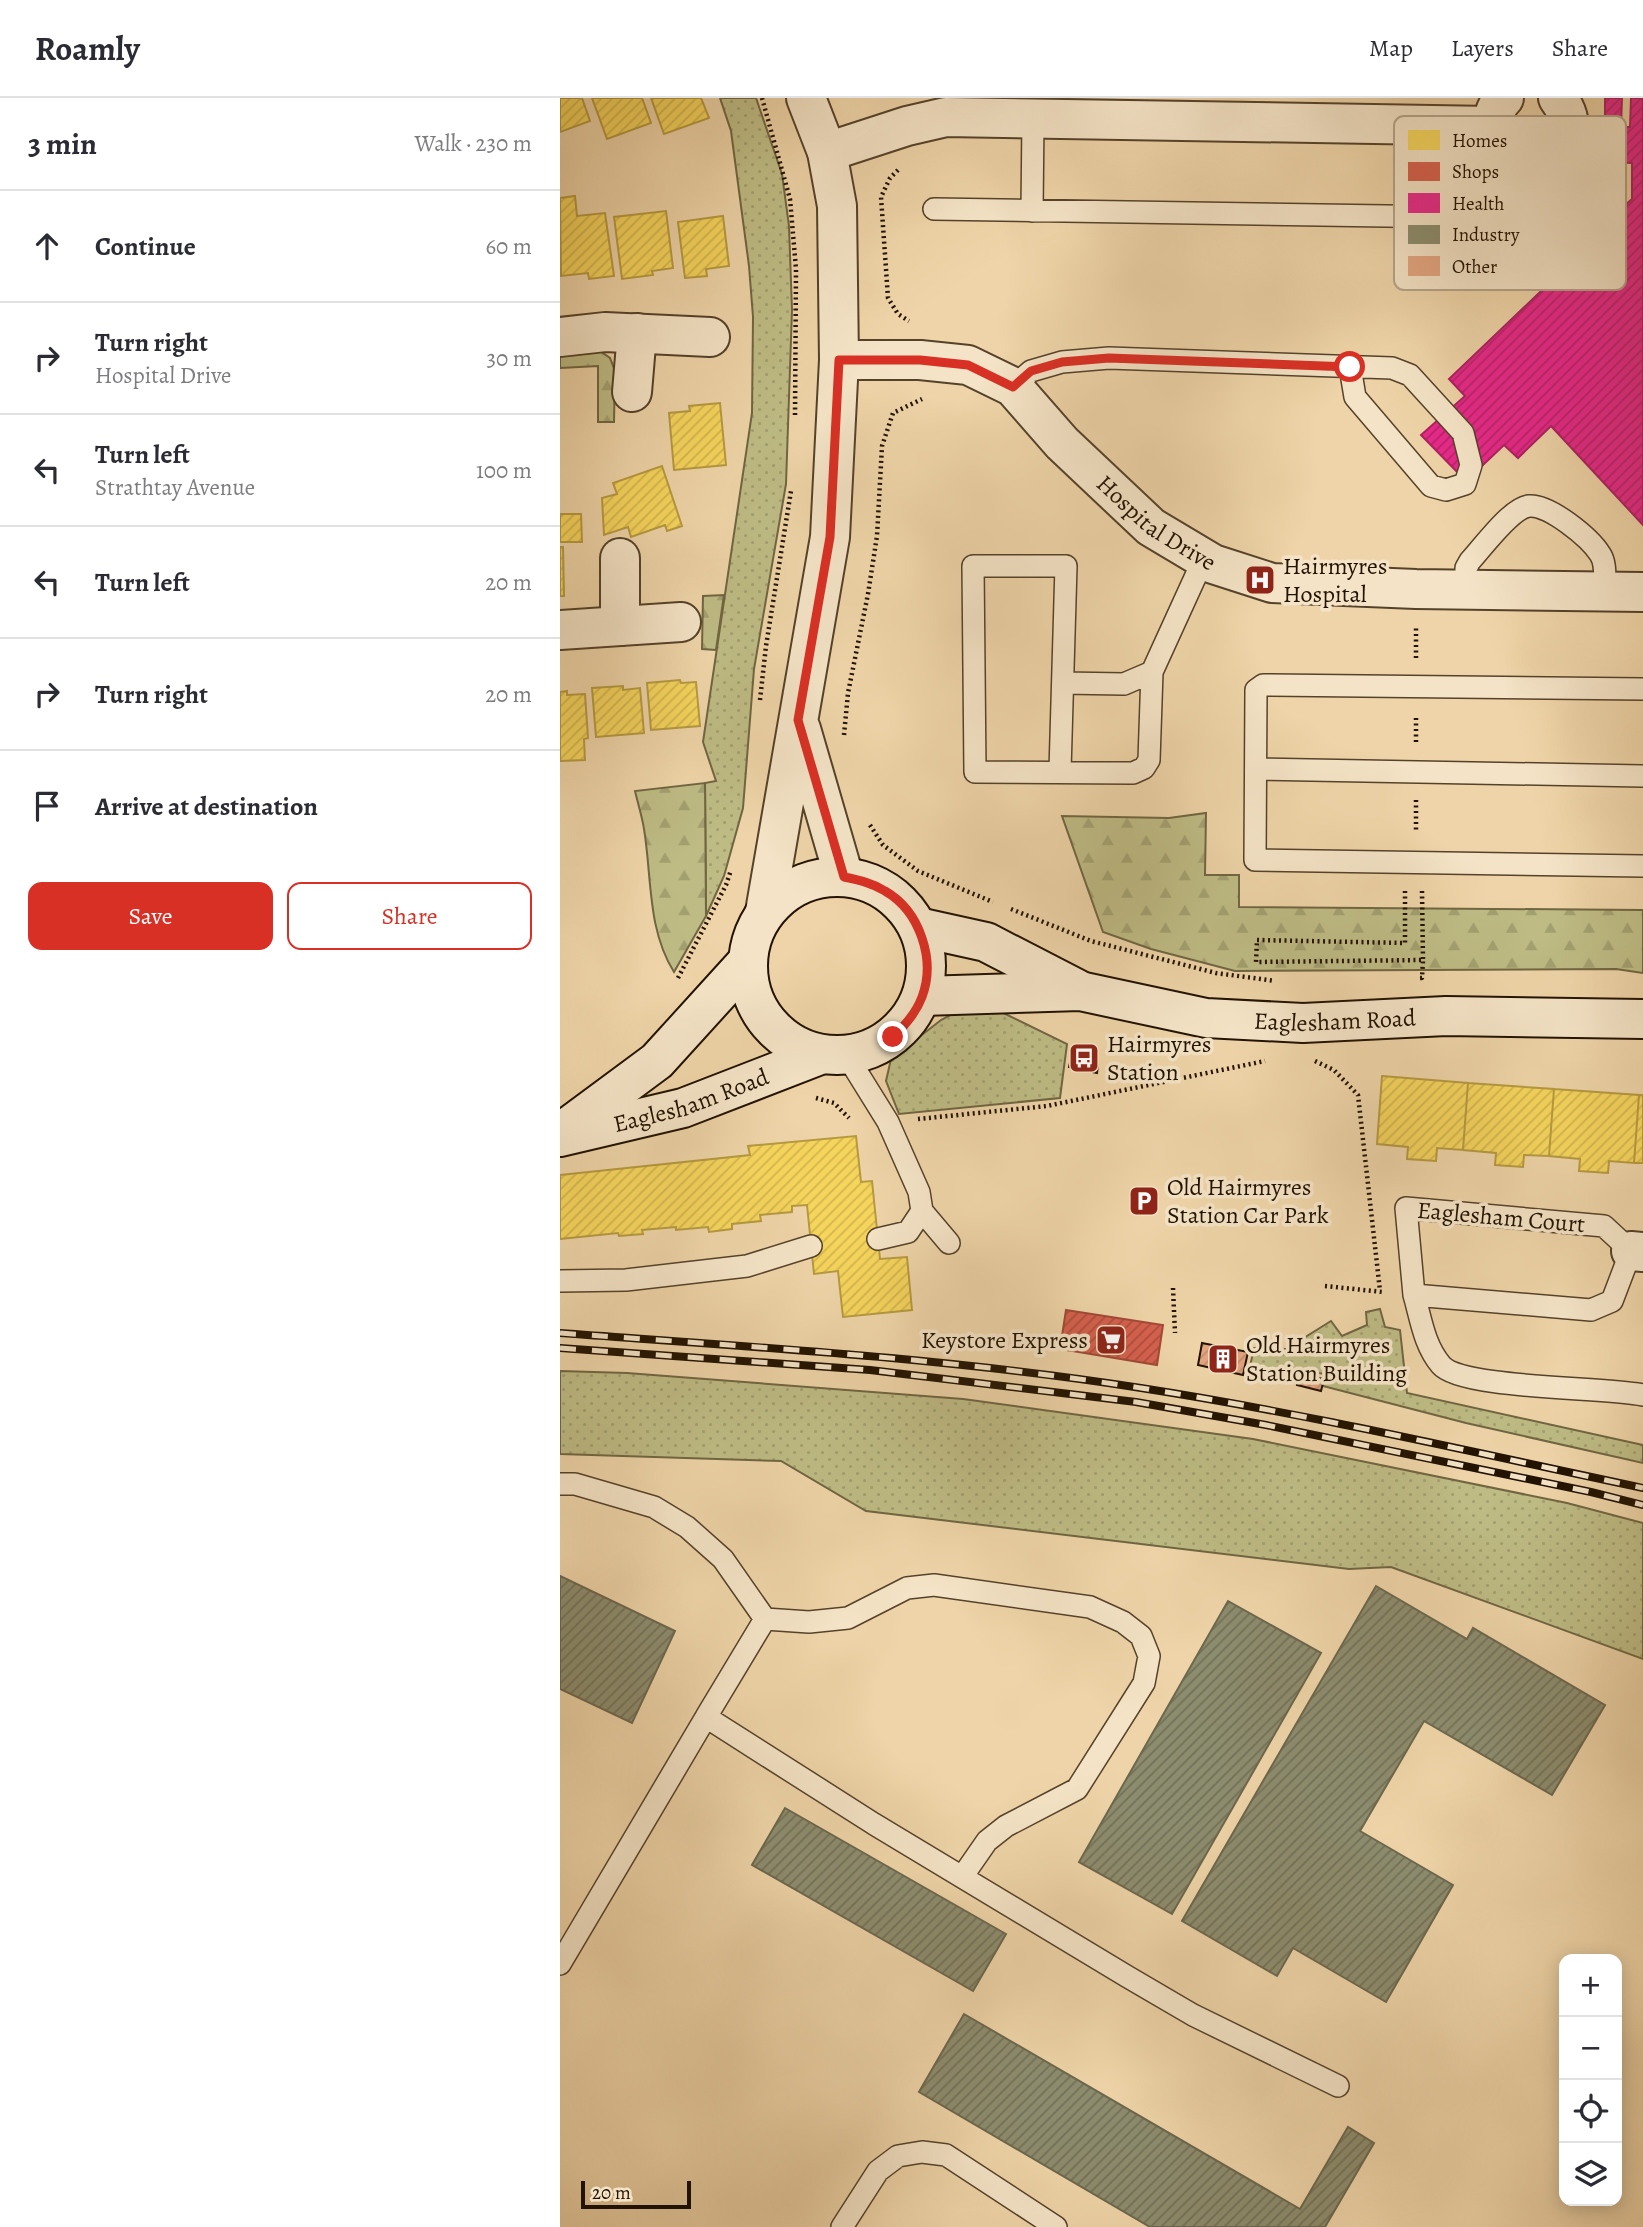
<!DOCTYPE html>
<meta charset="utf-8">
<style>
body{margin:0;font-family:Alegreya,serif;background:#f2f2f3;color:#2b2b33}
.controls{position:absolute;right:21px;bottom:21px;display:grid;overflow:hidden;border-radius:14px;box-shadow:0 4px 18px #0003}
.controls button{width:63px;height:63px;display:grid;place-items:center;padding:0;border:0;border-bottom:2px solid #e1e1e2;background:#fff;color:#2b2b33;font:35px sans-serif}
.scale{position:absolute;left:21px;bottom:18px;width:110px;box-sizing:border-box;padding-left:7px;border:4px solid #221200;border-top:0;font-size:19px;line-height:24px;white-space:nowrap;color:#221200;-webkit-text-stroke:5px #f4e3c6;paint-order:stroke}
.stop{position:absolute;width:21px;height:21px;margin:-16px;border:5px solid #d93025;border-radius:50%;background:#fff}
.stop.end{background:#d93025;border-color:#fff;box-shadow:0 2px 7px #0008}
.list{margin:0;padding:0;list-style:none}
h2{display:flex;justify-content:space-between;align-items:center;height:91px;margin:0;padding:0 28px;font-size:30px}
h2 small{font-size:23px;font-weight:400;color:#7c7c81}
.list li{display:grid;grid-template-columns:46px 1fr auto;gap:21px;align-items:center;box-sizing:border-box;height:112px;padding:0 28px;border-top:2px solid #e1e1e2}
.list b{display:block;font-size:26px;white-space:nowrap}
.list p{margin:0;font-size:23px;white-space:nowrap;color:#7c7c81}
.list em{font-size:23px;font-style:normal;color:#7c7c81}
.actions{display:flex;gap:14px;padding:21px 28px}
.actions a{flex:1;padding:16px 0;border:2px solid #d93025;border-radius:14px;text-align:center;font-size:24px;color:#d93025}
.actions .main{background:#d93025;color:#fff}
.icon{flex:none;width:38px;height:38px;fill:none;stroke:currentColor;stroke-width:2;stroke-linecap:round;stroke-linejoin:round}
.map{position:relative;flex:none;width:1083px;height:2129px;overflow:hidden}
header{display:flex;align-items:center;gap:42px;box-sizing:border-box;height:98px;padding:0 35px;background:#fff;border-bottom:2px solid #e1e1e2}
header strong{font-size:33px}
nav{display:flex;gap:38px;margin-inline-start:auto;font-size:24px}
main{display:flex}
aside{flex:1;background:#fff}
.map>svg:first-child{display:block}
.grass{fill:url(#grass-dots);stroke:#706642;stroke-width:2}
.forest{fill:url(#forest-firs);stroke:#706642;stroke-width:2}
.homes{fill:url(#homes-hatch);stroke:#b69a40;stroke-width:2}
.shops{fill:url(#shops-hatch);stroke:#a04936;stroke-width:2}
.health{fill:url(#health-hatch);stroke:#ac2261;stroke-width:2}
.industry{fill:url(#industry-hatch);stroke:#6c674d;stroke-width:2}
.building{fill:url(#building-hatch);stroke:#221200;stroke-width:2}
.lines{fill:none;stroke-linecap:round;stroke-linejoin:round}
.service-casing{stroke:#55422a;stroke-width:24}
.minor-casing{stroke:#55422a;stroke-width:42}
.tertiary-casing{stroke:#55422a;stroke-width:42}
.secondary-casing{stroke:#221200;stroke-width:42}
.path{stroke:#221200;stroke-width:4.5;stroke-dasharray:2 3.5;stroke-linecap:butt}
.service{stroke:#f4e3c6;stroke-width:21}
.minor{stroke:#f4e3c6;stroke-width:38}
.tertiary{stroke:#f4e3c6;stroke-width:38}
.secondary{stroke:#f4e3c6;stroke-width:38}
.rail-casing{stroke:#221200;stroke-width:8}
.rail{stroke:#f4e3c6;stroke-width:5;stroke-dasharray:16;stroke-linecap:butt}
.route{stroke:#d93025;stroke-width:9}
.labels{text-anchor:middle;dominant-baseline:central;stroke-width:7;stroke-linejoin:round;paint-order:stroke}
.street-label{font-size:24px;fill:#221200;stroke:#f4e3c6}
.poi-label{font-size:24px;fill:#221200;stroke:#f4e3c6;text-anchor:start}
.key{fill:#f4e3c6;stroke:#b5a48b;stroke-width:2}
.key-label{font-size:19px;fill:#221200}
</style>
<header>
<strong>Roamly</strong>
<nav><a>Map</a><a>Layers</a><a>Share</a></nav>
</header>
<main>
<aside>
<h2>3 min<small>Walk · 230 m</small></h2>
<ul class="list">
<li><svg class="icon" aria-label="ahead" viewBox="0 0 24 24"><path d="M12 20V5M6 11l6-6 6 6"/></svg><div><b>Continue</b></div><em>60 m</em></li>
<li><svg class="icon" aria-label="right" viewBox="0 0 24 24"><path d="M7 20v-9h11M14 6l5 5-5 5"/></svg><div><b>Turn right</b><p>Hospital Drive</p></div><em>30 m</em></li>
<li><svg class="icon" aria-label="left" viewBox="0 0 24 24"><path d="M17 20v-9H6M10 6l-5 5 5 5"/></svg><div><b>Turn left</b><p>Strathtay Avenue</p></div><em>100 m</em></li>
<li><svg class="icon" aria-label="left" viewBox="0 0 24 24"><path d="M17 20v-9H6M10 6l-5 5 5 5"/></svg><div><b>Turn left</b></div><em>20 m</em></li>
<li><svg class="icon" aria-label="right" viewBox="0 0 24 24"><path d="M7 20v-9h11M14 6l5 5-5 5"/></svg><div><b>Turn right</b></div><em>20 m</em></li>
<li><svg class="icon" aria-label="arrive" viewBox="0 0 24 24"><path d="M6 21V4h12l-3 4 3 4H6"/></svg><div><b>Arrive at destination</b></div></li>
</ul>
<div class="actions"><a class="main">Save</a><a>Share</a></div>
</aside>
<div class="map">
<svg width="1083" height="2129" viewBox="0 0 1083 2129">
<defs>
<pattern id="grass-dots" width="8" height="8" patternUnits="userSpaceOnUse" patternTransform="scale(1.75)"><rect width="8" height="8" fill="#bebb84"/><path d="M2 2h.1M6 6h.1" fill="none" stroke="#a3a070" stroke-width="1.8" stroke-linecap="round"/></pattern>
<pattern id="forest-firs" width="22" height="20" patternUnits="userSpaceOnUse" patternTransform="scale(1.75)"><rect width="22" height="20" fill="#bebb84"/><path d="M5 1l3.5 6h-7zM16 11l3.5 6h-7z" fill="#a3a070"/></pattern>
<pattern id="homes-hatch" width="6" height="6" patternUnits="userSpaceOnUse" patternTransform="scale(1.75)"><rect width="6" height="6" fill="#f6d55c"/><path d="M-1 1l2-2M0 6l6-6M5 7l2-2" fill="none" stroke="#d3b64e"/></pattern>
<pattern id="shops-hatch" width="6" height="6" patternUnits="userSpaceOnUse" patternTransform="scale(1.75)"><rect width="6" height="6" fill="#d6604d"/><path d="M-1 1l2-2M0 6l6-6M5 7l2-2" fill="none" stroke="#ad4e3e"/></pattern>
<pattern id="health-hatch" width="6" height="6" patternUnits="userSpaceOnUse" patternTransform="scale(1.75)"><rect width="6" height="6" fill="#e7298a"/><path d="M-1 1l2-2M0 6l6-6M5 7l2-2" fill="none" stroke="#bb226e"/></pattern>
<pattern id="industry-hatch" width="6" height="6" patternUnits="userSpaceOnUse" patternTransform="scale(1.75)"><rect width="6" height="6" fill="#8c8c6e"/><path d="M-1 1l2-2M0 6l6-6M5 7l2-2" fill="none" stroke="#727158"/></pattern>
<pattern id="building-hatch" width="6" height="6" patternUnits="userSpaceOnUse" patternTransform="scale(1.75)"><rect width="6" height="6" fill="#e3a580"/><path d="M-1 1l2-2M0 6l6-6M5 7l2-2" fill="none" stroke="#c28d6d"/></pattern>
</defs>
<rect width="100%" height="100%" fill="#eed4a8"/>
<filter id="stains"><feTurbulence type="fractalNoise" baseFrequency=".00286" numOctaves="4"/><feColorMatrix values="0 0 0 0 .2 0 0 0 0 .09 0 0 0 0 .02 0 0 0 .5 -.17"/></filter>
<radialGradient id="worn" r=".72"><stop offset=".6" stop-color="#630" stop-opacity="0"/><stop offset="1" stop-color="#630" stop-opacity=".3"/></radialGradient>
<!-- grass -->
<path class="grass" d="M160,0H196L222,76L229,128L232,212L226,386L194,571L183,710L164,778L146,818L145,685L156,683L143,644L192,315L193,219L189,168L171,33Z
M431,909L507,946L500,1000L339,1016L326,983L331,961L381,922L404,910Z
M820,1211L825,1229L840,1232L847,1295L1083,1347V1365L906,1325L763,1288L765,1276L738,1272L736,1284L689,1273L694,1250L726,1251L771,1223L782,1238L807,1227L806,1214Z
M0,1273L67,1275L403,1301L693,1341L1007,1405L1083,1425V1561L831,1469L789,1471L306,1413L221,1363L0,1356Z"/>
<!-- forest -->
<path class="forest" d="M37,251L50,260L55,273L54,324H38V268L0,270V253Z
M164,497L156,552L142,551L143,498Z
M145,685L146,818L114,874C87,831 92,779 84,731C82,718 78,706 75,693Z
M646,715L645,777H679V809L1083,812V875L1056,871L675,873L591,851L543,834L502,718L609,720Z"/>
<!-- homes -->
<path class="homes" d="M0,0H22L30,23L0,34Z
M32,0H82L91,25L47,41Z
M91,0H141L149,20L104,36Z
M15,98L17,118L45,115L54,178L29,181L28,175L1,178L0,100Z
M106,113L113,170L92,173L93,177L62,181L54,119Z
M163,118L169,168L146,171L147,178L125,180L118,124Z
M160,305L166,367L114,372L109,315L130,313L129,308Z
M102,368L122,428L107,433L105,427L71,439L68,429L44,437L42,400L57,396L53,385Z
M0,416H21L22,444H0Z
M0,449H3L4,498H0Z
M120,582L121,585L136,584L140,628L91,632L87,585Z
M63,588V592L80,590L84,635L36,639L32,590Z
M7,593V597L25,596L28,640L24,641L25,662L0,663V594Z
M822,978L908,985L903,1052L877,1050L876,1063L847,1061L848,1049L817,1046Z
M908,985L994,991L989,1058L964,1057L963,1069L935,1067L936,1055L903,1052Z
M994,991L1079,997L1074,1065L1049,1063L1048,1075L1019,1073L1020,1061L989,1058Z
M1079,997H1083V1065H1074Z
M296,1038L301,1084L312,1083L320,1161L347,1159L352,1212L283,1219L278,1173L254,1176L247,1107L232,1108V1114L200,1117L201,1123L172,1126V1131L149,1134L148,1129L116,1132V1129L82,1132L83,1136L59,1138L58,1135L0,1141V1077L190,1057L188,1048Z"/>
<!-- shops -->
<path class="shops" d="M506,1212L603,1227L597,1267L500,1251Z"/>
<!-- health -->
<path class="health" d="M1045,0H1062L1061,29H1070L1071,0H1083V427L991,328L958,360L944,347L906,383L861,337L905,298L889,281L1046,131L1042,127L1072,101V65L1012,63L1014,29L1045,30Z"/>
<!-- industry -->
<path class="industry" d="M0,1478L115,1533L72,1625L0,1591Z
M816,1488L907,1541L913,1530L1045,1607L992,1697L864,1623L800,1733L893,1787L826,1904L733,1850L717,1878L622,1823Z
M668,1503L761,1555L612,1816L519,1764Z
M225,1710L446,1836L413,1893L192,1767Z
M404,1916L740,2111L788,2029L814,2045L765,2129H590L359,1994Z"/>
<!-- building -->
<path class="building" d="M511,961L538,967L537,975L509,969Z
M642,1245L688,1254L683,1277L638,1267Z
M740,1276L764,1281L761,1293L737,1287Z"/>
<g class="lines">
<!-- service casing -->
<g class="service-casing">
<path id="service" d="M374,111L893,119L919,116L934,99L950,59
M472,113L473,21
M453,289L471,273L502,264L549,260L832,270L850,277L903,335L911,367L905,386L886,392L871,388L795,299L790,269
M906,492V470L910,463C923,449 951,410 969,408C989,406 1030,440 1040,456C1047,466 1044,482 1045,493
M592,574L644,460
M1083,591L703,587L696,592L695,762L1083,768
M696,671L1083,678
M500,673L506,468H413L415,674L573,675L584,670L589,662L592,574L564,586L503,585
M287,958L328,1024L359,1094L362,1113L389,1145
M846,1110L1044,1128L1071,1153L1052,1203L1031,1212L854,1197Z
M318,1141L348,1134L362,1113
M0,1183L66,1182L187,1168L251,1148
M854,1197C861,1221 864,1247 881,1267C901,1291 1045,1289 1083,1297
M0,1386H15L94,1409L127,1429L163,1461L205,1521
M205,1521L249,1524L288,1520L347,1490L374,1487L530,1509L563,1524L581,1538L589,1558L584,1585L517,1691L446,1728L427,1743L402,1779
M146,1619L205,1521
M0,1866L146,1619L314,1726L568,1879L633,1917L778,1988
M282,2129L318,2073L338,2058L362,2054L386,2057L496,2129"/>
</g>
<!-- minor casing -->
<g class="minor-casing">
<g id="minor">
<path d="M944,0C935,9 931,22 934,35C946,93 1040,57 998,0"/>
<path d="M267,54L347,28L386,19L932,28"/>
<path d="M0,239L45,234L150,239"/>
<path id="s1" d="M279,262H360L408,267L453,289L502,345L591,429L653,466L712,485L856,491L1083,494"/>
<path d="M72,294L77,235"/>
<path d="M60,528V460"/>
<path d="M0,532L121,524"/>
<path d="M1071,1153L1083,1154"/>
</g>
</g>
<!-- tertiary casing -->
<g class="tertiary-casing">
<path id="tertiary" d="M241,631L284,779
M205,814L270,439L279,262L277,108L267,54L246,0"/>
</g>
<!-- secondary casing -->
<g class="secondary-casing">
<g id="secondary">
<circle cx="277" cy="868" r="89"/>
<path d="M358,829L426,844L517,891"/>
<path id="s2" d="M362,898L520,893L646,920L743,925L886,918L1083,921"/>
<path d="M4,1032L97,963L187,864"/>
<path id="s3" d="M0,1039L123,1010L260,957"/>
</g>
</g>
<!-- path -->
<path class="path" d="M202,0L230,101L236,171L235,318
M338,72L330,80L321,99L328,200L338,216L349,223
M856,560V527
M200,602L206,548L231,393
M284,637L288,595L308,496L317,438L322,348L333,315L362,301
M856,644V618
M856,702V735
M310,727L323,747L358,773L433,804
M845,793V845L697,842L696,864L863,862L862,880H859
M862,793L863,862
M451,811L531,843L656,875L715,883
M118,880L166,787L171,772
M755,963L774,972L798,997L820,1193
M256,1000L274,1005L289,1020
M358,1021L487,1008L705,963
M765,1188L823,1194
M613,1190L615,1235"/>
<!-- service -->
<use href="#service" class="service"/>
<!-- minor -->
<use href="#minor" class="minor"/>
<!-- tertiary -->
<use href="#tertiary" class="tertiary"/>
<!-- secondary -->
<use href="#secondary" class="secondary"/>
<!-- rail casing -->
<g class="rail-casing">
<path id="rail" d="M0,1235C194,1249 389,1260 581,1290C750,1316 916,1355 1083,1390
M0,1250L310,1272L576,1304L706,1327L1031,1394L1083,1407"/>
</g>
<!-- rail -->
<use href="#rail" class="rail"/>
</g>
<g class="lines">
<!-- route -->
<path class="route" d="M333,939C345,927 356,915 362,899C376,862 360,813 325,793C312,785 299,782 284,779L238,622L270,439L279,262H360L408,267L453,289L471,273L502,264L549,260L790,269"/>
</g>
<!-- icons -->
<defs>
<g id="hospital-square" transform="scale(1.575)"><rect x="-9" y="-9" width="18" height="18" rx="4" fill="#8f2418" stroke="#f4e3c6"/><path d="M-5-5h3v3.5h4V-5h3V5h-3V1.5h-4V5h-3Z" fill="#fff"/></g>
<g id="bus-square" transform="scale(1.575)"><rect x="-9" y="-9" width="18" height="18" rx="4" fill="#8f2418" stroke="#f4e3c6"/><path d="M-5-6H5V4H4V6H2V4H-2V6H-4V4H-5ZM-3.5-4V0h7V-4ZM-3.5 1.2v1.5H-2V1.2ZM2 1.2v1.5H3.5V1.2Z" fill="#fff"/></g>
<g id="parking-square" transform="scale(1.575)"><rect x="-9" y="-9" width="18" height="18" rx="4" fill="#8f2418" stroke="#f4e3c6"/><path d="M-3.5-5.5H1a3.5 3.5 0 0 1 0 7H-1V5.5H-3.5ZM-1-3.4V-.6H.8a1.4 1.4 0 0 0 0-2.8Z" fill="#fff"/></g>
<g id="supermarket-square" transform="scale(1.575)"><rect x="-9" y="-9" width="18" height="18" rx="4" fill="#8f2418" stroke="#f4e3c6"/><path d="M-6-5.5h2.5l.6 2H6L4.5 2H-2.5L-4.4-4H-6ZM-1.5 3.2a1.3 1.3 0 1 0 .1 0ZM3 3.2a1.3 1.3 0 1 0 .1 0Z" fill="#fff"/></g>
<g id="building-square" transform="scale(1.575)"><rect x="-9" y="-9" width="18" height="18" rx="4" fill="#8f2418" stroke="#f4e3c6"/><path d="M-4-6H4V6H1V3H-1V6H-4ZM-2.5-4.3h1.7v1.8h-1.7ZM.8-4.3h1.7v1.8H.8ZM-2.5-1h1.7V.8h-1.7ZM.8-1h1.7V.8H.8Z" fill="#fff"/></g>
</defs>
<g fill-rule="evenodd">
<use href="#hospital-square" x="700" y="482"/>
<use href="#bus-square" x="524" y="960"/>
<use href="#parking-square" x="584" y="1103"/>
<use href="#supermarket-square" x="551" y="1242"/>
<use href="#building-square" x="663" y="1261"/>
</g>
<g class="labels">
<!-- street labels -->
<g class="street-label">
<text stroke="none"><textPath href="#s1" startOffset="378">Hospital Drive</textPath></text>
<text stroke="none"><textPath href="#s2" startOffset="416">Eaglesham Road</textPath></text>
<text stroke="none"><textPath href="#s3" startOffset="136">Eaglesham Road</textPath></text>
<text transform="translate(941 1119) rotate(5)">Eaglesham Court</text>
</g>
<!-- poi labels -->
<g class="poi-label">
<text x="723" y="468">Hairmyres<tspan x="723" dy="28">Hospital</tspan></text>
<text x="547" y="946">Hairmyres<tspan x="547" dy="28">Station</tspan></text>
<text x="607" y="1089">Old Hairmyres<tspan x="607" dy="28">Station Car Park</tspan></text>
<text x="528" y="1242" text-anchor="end">Keystore Express</text>
<text x="686" y="1247">Old Hairmyres<tspan x="686" dy="28">Station Building</tspan></text>
</g>
</g>
<!-- legend -->
<rect x="834" y="18" width="232" height="174" rx="10" class="key"/>
<rect x="848" y="32" width="32" height="20" fill="#f6d55c"/>
<rect x="848" y="64" width="32" height="19" fill="#d6604d"/>
<rect x="848" y="95" width="32" height="20" fill="#e7298a"/>
<rect x="848" y="127" width="32" height="19" fill="#8c8c6e"/>
<rect x="848" y="158" width="32" height="20" fill="#e3a580"/>
<g class="key-label">
<text x="892" y="49">Homes</text>
<text x="892" y="80">Shops</text>
<text x="892" y="112">Health</text>
<text x="892" y="143">Industry</text>
<text x="892" y="175">Other</text>
</g>
<rect width="100%" height="100%" filter="url(#stains)"/>
<rect width="100%" height="100%" fill="url(#worn)"/>
</svg>
<div class="controls">
<button>+</button>
<button>−</button>
<button><svg class="icon" aria-label="locate" viewBox="0 0 24 24"><circle cx="12" cy="12" r="6"/><path d="M12 2v4M12 18v4M2 12h4M18 12h4"/></svg></button>
<button><svg class="icon" aria-label="layers" viewBox="0 0 24 24"><path d="M12 4l9 5-9 5-9-5zM3 14l9 5 9-5"/></svg></button>
</div>
<div class="scale">20 m</div>
<div class="stop" style="left:790px;top:269px"></div>
<div class="stop end" style="left:333px;top:939px"></div>
</div>
</main>
